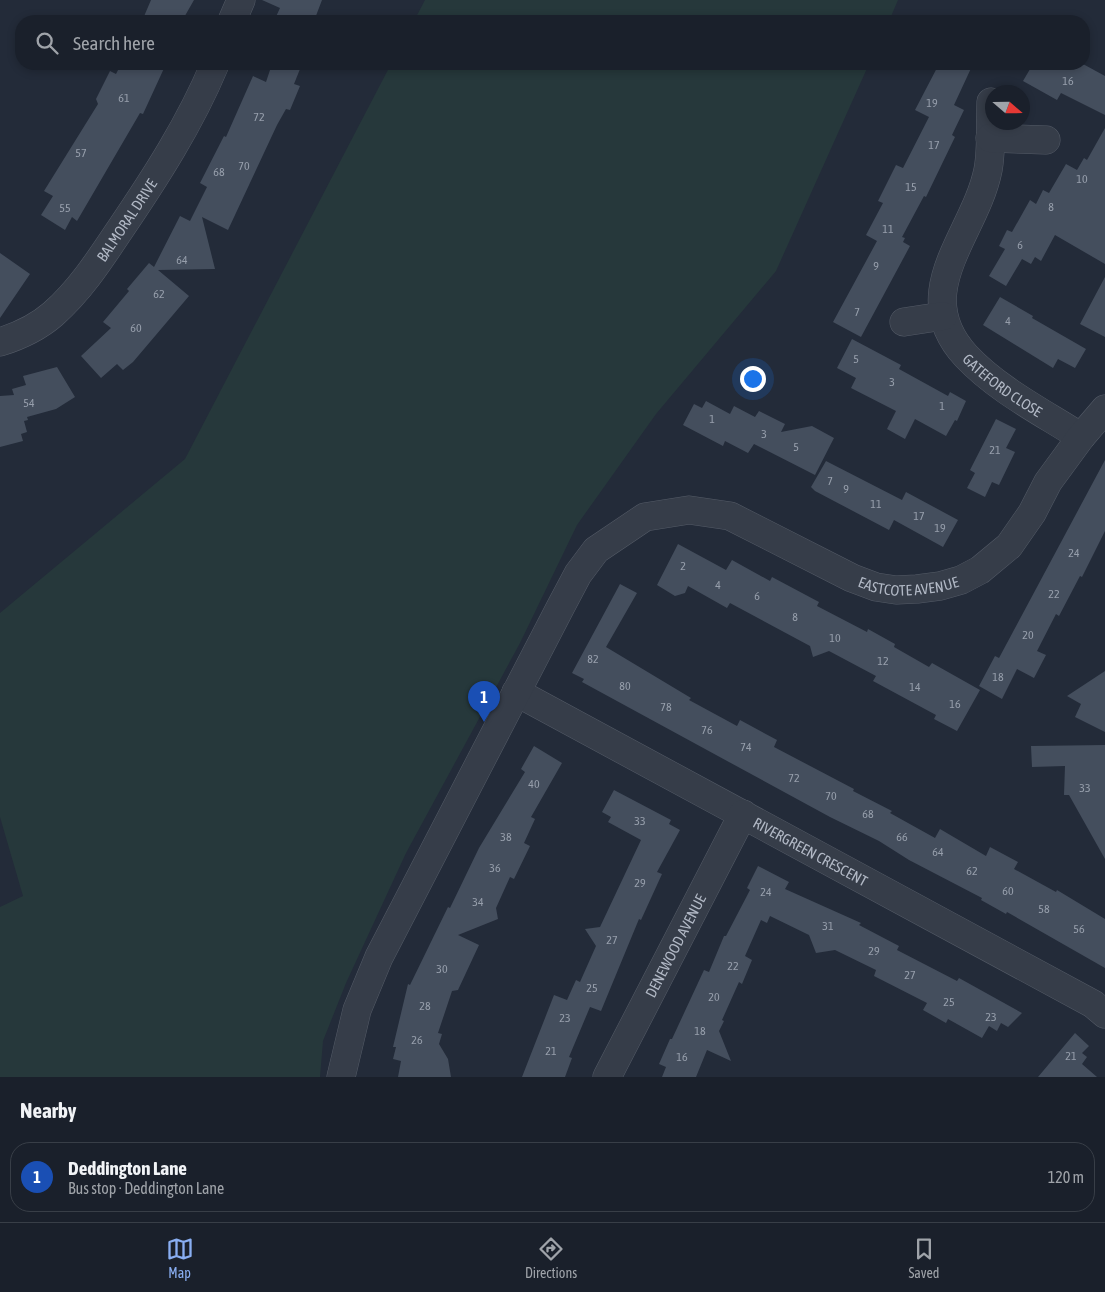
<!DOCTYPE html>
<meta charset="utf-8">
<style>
body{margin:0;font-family:"Asap Condensed",sans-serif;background:#272d37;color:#f1f3f6}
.compass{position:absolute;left:985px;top:85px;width:45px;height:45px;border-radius:50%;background:#1a202b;box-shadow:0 2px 8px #0003;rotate:110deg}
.you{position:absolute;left:752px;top:378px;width:18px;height:18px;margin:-12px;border:4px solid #fff;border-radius:50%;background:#1a73e8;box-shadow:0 0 0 8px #1a73e833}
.badge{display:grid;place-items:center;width:32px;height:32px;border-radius:50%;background:#89aef2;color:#fff;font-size:16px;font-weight:700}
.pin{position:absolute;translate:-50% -41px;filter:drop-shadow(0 1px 2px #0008)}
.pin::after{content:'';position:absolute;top:26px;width:18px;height:15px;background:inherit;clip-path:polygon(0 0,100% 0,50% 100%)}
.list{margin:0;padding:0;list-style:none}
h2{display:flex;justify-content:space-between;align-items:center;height:65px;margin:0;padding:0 20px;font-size:21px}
h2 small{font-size:16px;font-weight:400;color:#9fa3a9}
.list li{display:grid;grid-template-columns:32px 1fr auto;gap:15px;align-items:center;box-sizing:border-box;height:70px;margin:0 10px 10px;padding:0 10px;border:1px solid #383e47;border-radius:20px}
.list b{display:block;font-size:19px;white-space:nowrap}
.list p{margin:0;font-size:16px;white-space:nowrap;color:#9fa3a9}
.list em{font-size:16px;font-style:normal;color:#9fa3a9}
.icon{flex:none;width:28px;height:28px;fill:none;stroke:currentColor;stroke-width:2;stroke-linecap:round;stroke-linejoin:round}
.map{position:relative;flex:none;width:1105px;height:1077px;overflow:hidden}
.search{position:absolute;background:#1a202b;box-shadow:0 2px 8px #0003;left:15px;right:15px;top:15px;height:55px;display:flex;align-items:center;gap:12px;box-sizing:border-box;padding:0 18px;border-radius:20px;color:#9fa3a9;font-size:19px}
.sheet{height:145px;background:#1a202b}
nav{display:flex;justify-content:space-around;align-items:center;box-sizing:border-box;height:70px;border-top:1px solid #383e47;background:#1a202b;font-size:14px;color:#9fa3a9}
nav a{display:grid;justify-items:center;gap:2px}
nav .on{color:#89aef2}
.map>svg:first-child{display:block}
.green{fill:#26383b}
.building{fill:#444e5d}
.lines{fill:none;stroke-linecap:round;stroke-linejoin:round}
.minor-casing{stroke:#545b67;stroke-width:29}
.minor{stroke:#363d49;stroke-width:28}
.labels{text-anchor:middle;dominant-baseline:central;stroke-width:4;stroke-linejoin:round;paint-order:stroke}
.number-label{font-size:12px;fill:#969eab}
.street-label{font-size:15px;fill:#b1b8c5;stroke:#1c222e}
</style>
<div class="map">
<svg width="1105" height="1077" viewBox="0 0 1105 1077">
<rect width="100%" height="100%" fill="#232b39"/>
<!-- green -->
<path class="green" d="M425,0H898L889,21H414Z
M391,64H869L776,271L656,414L577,525L520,643L406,853L346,983L323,1041L320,1077H0V907L23,896L0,817V613L185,459Z"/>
<!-- building -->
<path class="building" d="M151,0H194L182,21H142Z
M262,0H322L314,21L298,16L295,21H274L280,8Z
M121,64H166L143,114L140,113L77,221L72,217L65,230L41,215L53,196L44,191L98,104L96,99L110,71L116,74Z
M272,64H302L294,84L300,86L290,110L286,109L277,125L228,230L202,217L215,269L158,270L189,296L133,362L123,370L117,364L101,378L81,356L111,328L103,322L129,291L127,289L149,263L154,267L180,216L190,221L207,187L200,183L224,136L226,137L253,76L266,82Z
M939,64H973L954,105L964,110L952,135L955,137L926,197L924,196L902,237L905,238L903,242L910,246L861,337L833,322L877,241L866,235L883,203L878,201L896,165L903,168L929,117L915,110Z
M1033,64H1083L1105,76V115L1061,93L1057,100L1023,81Z
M1105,128V264L1055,235L1041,261L1035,257L1031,264L1022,259L1006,286L989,276L1005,249L999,246L1007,230L1012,232L1030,200L1036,204L1043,190L1049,193L1066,164L1077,170L1084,158L1087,160Z
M0,253L30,274L0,318Z
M1105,277V337L1080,324Z
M1000,297L1033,316L1032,318L1086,349L1075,368L1058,359L1053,368L983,325Z
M852,339L901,365L899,369L948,396L950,392L966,401L957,421L955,420L946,436L915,419L905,439L887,429L896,411L851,388L856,378L837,368Z
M57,367L75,397L56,409L27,417L28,420L24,421L27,432L21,434L23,441L0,447V396L14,395L12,389L26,385L23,376Z
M706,401L730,414L734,406L755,417L759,411L785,424L781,432L812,426L834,438L815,475L754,444L748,453L725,441L723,446L683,425L694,404L702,408Z
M996,419L1016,429L1006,448L1015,452L999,485L992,482L985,497L967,488L975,473L970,470Z
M1105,460V531L1082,577L1080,576L1059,616L1056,614L1037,651L1046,655L1034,678L1017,669L1002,699L979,686L995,656L999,658Z
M826,461L902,500L906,492L958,520L943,547L894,520L889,530L815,491L811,487Z
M678,544L726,570L732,560L770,581L772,577L819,602L817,606L867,632L868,629L895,644L894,647L929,667L932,663L980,690L957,731L934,719L936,715L873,681L876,676L829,651L813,657L810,646L730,603L727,608L688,586L685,593L675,596L657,585Z
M620,584L637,593L606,647L691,698L689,700L737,726L740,720L777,740L774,747L854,789L853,791L892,811L890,813L935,838L940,829L986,856L990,847L1018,862L1014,869L1056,892L1057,890L1105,919V968L1007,912L1006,914L981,900L982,898L909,860L879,841L830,817L582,682L584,679L572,673Z
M1105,671V732L1075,717L1081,704L1067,696Z
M1105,745V859L1069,795H1064L1065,766L1032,767L1031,746Z
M534,746L562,763L531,817L535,819L524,843L530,846L514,879L510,877L496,908L498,919L458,935L479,945L458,990L452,991L438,1033L442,1034L439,1044L448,1059L451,1077H398L401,1061L393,1059L396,1047H393L408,984L410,985L448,907L450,908L479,848L525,772L521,769Z
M614,790L671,820L669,824L680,830L657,872L662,874L641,920L639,919L601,1011L590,1007L569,1057L572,1058L565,1077H522L554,995L567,1000L576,980L580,982L596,946L585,929L600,927L641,840L608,822L611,817L602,812Z
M758,866L789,882L785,889L861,923L859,925L899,946L897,950L957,981L959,978L1022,1013L1008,1027L1001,1023L997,1031L989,1026L982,1038L948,1019L946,1023L923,1010L927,1003L874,976L876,970L835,950L816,953L809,935L770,916L767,923L761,920L745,956L752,960L742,984L739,982L722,1020L724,1021L719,1031L731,1061L707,1050L696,1077H662L666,1067L659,1064L670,1039H672L704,970L709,972L724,936H726L750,890L747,888Z
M1075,1033L1089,1046L1082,1053L1087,1057L1082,1064L1097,1077H1038Z"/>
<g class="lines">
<!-- minor casing -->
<g class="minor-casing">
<g id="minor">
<path d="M232,21L241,0"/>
<path id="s1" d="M991,102C990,124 992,149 988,170C975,235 907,292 966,356C998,390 1042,412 1081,437"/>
<path d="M990,138L1046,140"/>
<path d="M904,322L943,316"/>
<path id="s2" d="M0,342C19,336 37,328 53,314C80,290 99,261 119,231C155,178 190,124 215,64"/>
<path id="s3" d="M516,692L1093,1004L1105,1014"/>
<path id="s4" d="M341,1077L357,1010L379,957L560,608L578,574L596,550L645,517L689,510L730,516L852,578L876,587L896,590L917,589L940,586L961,580L980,570L1009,546L1032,513L1048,482L1081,437L1105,409"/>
<path id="s5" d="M607,1077L743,814"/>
</g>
</g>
<!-- minor -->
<use href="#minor" class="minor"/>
</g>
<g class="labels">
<!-- number labels -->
<g class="number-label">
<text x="1068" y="81">16</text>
<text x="124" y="98">61</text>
<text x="932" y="103">19</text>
<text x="259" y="117">72</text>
<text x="934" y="145">17</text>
<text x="81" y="153">57</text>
<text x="244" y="166">70</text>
<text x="219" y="172">68</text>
<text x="1082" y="179">10</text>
<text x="911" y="187">15</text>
<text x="1051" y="207">8</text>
<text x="65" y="208">55</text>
<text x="888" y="229">11</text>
<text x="1020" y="245">6</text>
<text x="182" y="260">64</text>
<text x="876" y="266">9</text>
<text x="159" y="294">62</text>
<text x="857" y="312">7</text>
<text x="1008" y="321">4</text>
<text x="136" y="328">60</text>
<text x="856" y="359">5</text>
<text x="892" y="382">3</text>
<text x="29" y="403">54</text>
<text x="942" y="406">1</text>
<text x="712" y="419">1</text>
<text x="764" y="434">3</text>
<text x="796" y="447">5</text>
<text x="995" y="450">21</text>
<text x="830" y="481">7</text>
<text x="846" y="489">9</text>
<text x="876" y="504">11</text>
<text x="919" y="516">17</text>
<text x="940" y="528">19</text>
<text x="1074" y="553">24</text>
<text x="683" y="566">2</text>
<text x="718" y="585">4</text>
<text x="1054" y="594">22</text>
<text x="757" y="596">6</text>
<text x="795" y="617">8</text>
<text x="1028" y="635">20</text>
<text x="835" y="638">10</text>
<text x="593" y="659">82</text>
<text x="883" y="661">12</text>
<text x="998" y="677">18</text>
<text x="625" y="686">80</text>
<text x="915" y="687">14</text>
<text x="955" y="704">16</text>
<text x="666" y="707">78</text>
<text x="707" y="730">76</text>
<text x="746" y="747">74</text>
<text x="794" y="778">72</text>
<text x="534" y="784">40</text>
<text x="1085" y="788">33</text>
<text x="831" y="796">70</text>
<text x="868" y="814">68</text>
<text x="640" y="821">33</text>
<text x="506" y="837">38</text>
<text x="902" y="837">66</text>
<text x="938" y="852">64</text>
<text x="495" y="868">36</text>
<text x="972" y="871">62</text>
<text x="640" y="883">29</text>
<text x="1008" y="891">60</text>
<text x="766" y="892">24</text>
<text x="478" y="902">34</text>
<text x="1044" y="909">58</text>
<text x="828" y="926">31</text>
<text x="1079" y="929">56</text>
<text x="612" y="940">27</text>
<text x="874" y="951">29</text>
<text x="733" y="966">22</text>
<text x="442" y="969">30</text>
<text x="910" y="975">27</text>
<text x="592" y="988">25</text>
<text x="714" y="997">20</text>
<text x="949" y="1002">25</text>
<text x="425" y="1006">28</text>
<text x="991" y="1017">23</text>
<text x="565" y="1018">23</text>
<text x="700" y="1031">18</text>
<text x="417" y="1040">26</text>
<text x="551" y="1051">21</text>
<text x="1071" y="1056">21</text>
<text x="682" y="1057">16</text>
</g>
<!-- street labels -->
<g class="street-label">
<text stroke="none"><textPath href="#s2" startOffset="180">BALMORAL DRIVE</textPath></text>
<text stroke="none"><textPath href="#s1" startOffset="316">GATEFORD CLOSE</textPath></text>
<text stroke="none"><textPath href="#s4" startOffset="928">EASTCOTE AVENUE</textPath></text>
<text stroke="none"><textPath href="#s3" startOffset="335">RIVERGREEN CRESCENT</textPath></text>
<text stroke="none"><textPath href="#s5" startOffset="148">DENEWOOD AVENUE</textPath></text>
</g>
</g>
</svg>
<svg class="compass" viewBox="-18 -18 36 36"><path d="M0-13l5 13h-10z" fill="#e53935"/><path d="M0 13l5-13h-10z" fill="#9fa3a9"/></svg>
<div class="you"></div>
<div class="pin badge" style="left:484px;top:722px;background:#1a4fb4">1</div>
<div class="search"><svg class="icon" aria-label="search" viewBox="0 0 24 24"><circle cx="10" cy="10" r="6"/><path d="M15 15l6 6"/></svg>Search here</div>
</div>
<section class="sheet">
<h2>Nearby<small></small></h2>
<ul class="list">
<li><span class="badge" style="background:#1a4fb4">1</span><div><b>Deddington Lane</b><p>Bus stop · Deddington Lane</p></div><em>120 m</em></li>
</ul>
</section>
<nav>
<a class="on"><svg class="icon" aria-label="map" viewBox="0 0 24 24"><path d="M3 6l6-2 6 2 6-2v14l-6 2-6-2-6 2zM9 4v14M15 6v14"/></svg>Map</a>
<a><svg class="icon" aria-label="directions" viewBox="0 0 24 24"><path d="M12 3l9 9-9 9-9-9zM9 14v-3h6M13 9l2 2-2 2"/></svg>Directions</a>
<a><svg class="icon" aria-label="saved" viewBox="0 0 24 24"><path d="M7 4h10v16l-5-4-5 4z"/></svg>Saved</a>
</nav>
